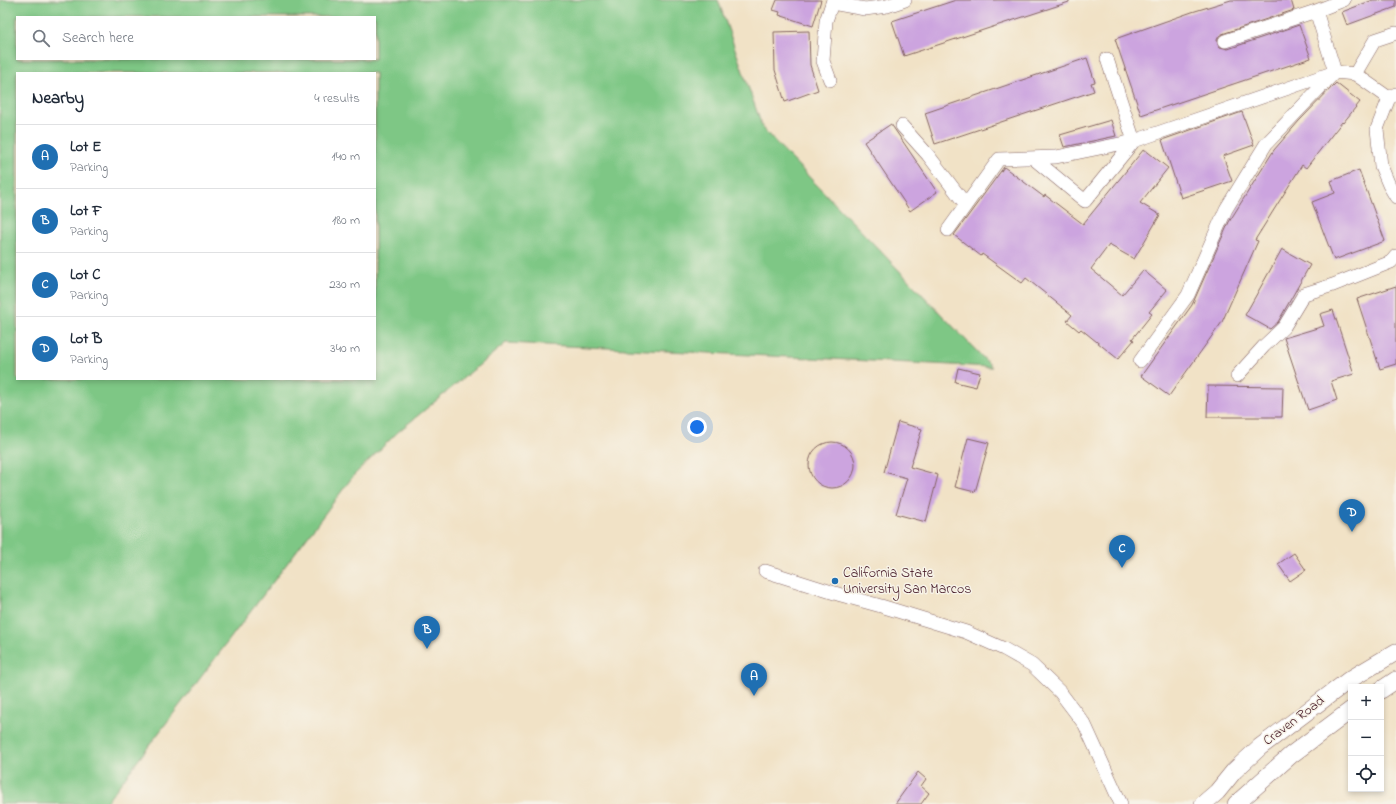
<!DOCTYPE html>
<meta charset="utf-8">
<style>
body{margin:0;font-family:"Indie Flower",sans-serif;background:#f6f6f7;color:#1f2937}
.controls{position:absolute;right:12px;bottom:12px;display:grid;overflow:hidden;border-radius:0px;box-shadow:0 2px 6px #0003}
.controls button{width:36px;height:36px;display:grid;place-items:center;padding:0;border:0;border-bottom:1px solid #e0e1e3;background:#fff;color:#1f2937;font:20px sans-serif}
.you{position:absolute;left:697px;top:427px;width:14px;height:14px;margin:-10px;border:3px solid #fff;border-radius:50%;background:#1a73e8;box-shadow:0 0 0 6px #1a73e833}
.badge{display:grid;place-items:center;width:26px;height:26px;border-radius:50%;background:#1f6fb2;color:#fff;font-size:13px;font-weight:700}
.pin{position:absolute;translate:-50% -33px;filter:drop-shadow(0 1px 2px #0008)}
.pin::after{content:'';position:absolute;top:21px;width:14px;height:12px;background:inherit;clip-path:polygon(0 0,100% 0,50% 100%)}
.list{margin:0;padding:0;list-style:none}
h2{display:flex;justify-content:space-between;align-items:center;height:52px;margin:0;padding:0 16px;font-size:17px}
h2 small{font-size:13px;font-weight:400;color:#747a83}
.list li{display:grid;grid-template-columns:26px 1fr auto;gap:12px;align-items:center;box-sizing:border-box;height:64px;padding:0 16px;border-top:1px solid #e0e1e3}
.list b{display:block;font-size:15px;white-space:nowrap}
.list p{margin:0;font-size:13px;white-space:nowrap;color:#747a83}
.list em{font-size:13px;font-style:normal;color:#747a83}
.icon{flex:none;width:22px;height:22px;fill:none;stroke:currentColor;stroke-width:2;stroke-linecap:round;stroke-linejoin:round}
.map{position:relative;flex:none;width:1396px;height:804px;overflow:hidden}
.search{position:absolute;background:#fff;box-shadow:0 2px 6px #0003;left:16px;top:16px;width:360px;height:44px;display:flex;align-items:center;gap:10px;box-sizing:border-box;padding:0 14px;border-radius:0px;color:#747a83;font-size:15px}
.panel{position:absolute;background:#fff;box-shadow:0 2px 6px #0003;left:16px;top:72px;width:360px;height:308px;border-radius:0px}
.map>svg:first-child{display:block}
.green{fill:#7ec785;stroke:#647358;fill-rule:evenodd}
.building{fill:#cca4df}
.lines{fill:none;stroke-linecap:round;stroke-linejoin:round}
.minor-casing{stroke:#846361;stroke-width:14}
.major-casing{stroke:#846361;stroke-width:18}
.minor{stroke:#fff;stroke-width:13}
.major{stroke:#fff;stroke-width:17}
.poi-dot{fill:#1f6fb2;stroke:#f7f3e8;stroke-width:1.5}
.labels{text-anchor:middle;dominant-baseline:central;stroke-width:3;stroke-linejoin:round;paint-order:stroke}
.poi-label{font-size:14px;fill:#4a1f2b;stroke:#f7f3e8;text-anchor:start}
.street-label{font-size:14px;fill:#4a1f2b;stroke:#f7f3e8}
</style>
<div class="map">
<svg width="1396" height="804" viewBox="0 0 1396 804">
<rect width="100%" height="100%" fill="#f7f3e8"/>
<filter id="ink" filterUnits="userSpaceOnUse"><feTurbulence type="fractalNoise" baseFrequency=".025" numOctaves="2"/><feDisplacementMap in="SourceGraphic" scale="8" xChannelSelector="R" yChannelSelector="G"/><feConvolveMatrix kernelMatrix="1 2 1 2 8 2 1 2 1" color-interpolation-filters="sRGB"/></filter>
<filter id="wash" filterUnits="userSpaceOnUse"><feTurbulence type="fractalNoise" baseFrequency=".012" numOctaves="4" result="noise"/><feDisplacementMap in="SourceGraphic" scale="16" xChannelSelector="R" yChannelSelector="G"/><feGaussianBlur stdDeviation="0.9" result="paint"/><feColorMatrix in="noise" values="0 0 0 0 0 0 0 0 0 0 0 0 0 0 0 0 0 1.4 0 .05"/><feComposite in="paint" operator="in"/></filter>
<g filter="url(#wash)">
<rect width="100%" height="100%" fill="#f1e2c6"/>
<!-- green -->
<path class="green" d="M0,0H718L763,129L992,367L506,343L398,432L354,475L105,804H0ZM17,17H375V59H17ZM17,73H375V379H17Z"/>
<g id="blocks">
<!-- building -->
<path class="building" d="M777,0H821L813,26L779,15L780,12L773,10Z
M956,0H1069V2L904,56L892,21Z
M1231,0H1291L1294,10L1222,34L1219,36L1217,40L1218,44L1220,47L1228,49L1299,25L1311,58L1141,115L1115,39L1192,12Z
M1373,0H1396V7L1347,25L1342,12Z
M809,31L810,65L818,90L785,102L775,70L774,32Z
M1087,58L1095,82L1091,83L1094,91L935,144L925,113Z
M1336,83L1360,102L1343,123L1342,122L1306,168L1302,165L1255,240L1258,241L1222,322L1169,396L1141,376L1192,305L1229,222L1274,150L1299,121Z
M1242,112L1254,145L1223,156L1232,181L1181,198L1162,140Z
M1111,120L1116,136L1064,147L1060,135Z
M891,124L937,192L910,211L864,142Z
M1144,149L1168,168L1140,203L1160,215L1134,259L1109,245L1091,269L1122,295L1143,270L1167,290L1149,312L1152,314L1132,339L1134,340L1118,359L1081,329L1079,331L1067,321L1072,315L1026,278L1022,283L982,254L981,256L954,235L1004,167L1044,197L1045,195L1083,224Z
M1359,170L1385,241L1334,260L1312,202L1335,193L1331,181Z
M1282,249L1310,265L1278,322L1270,329L1245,315Z
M1396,286V364L1380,369L1357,299Z
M1333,310L1354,374L1331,381L1337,400L1308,410L1284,338L1324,326L1320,314Z
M958,368L980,373L976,387L955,382Z
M1208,386L1283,387L1282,417H1207Z
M898,422L922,429L910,467L938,475L926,522L896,514L907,478L884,472Z
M968,438L989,443L975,492L955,487Z
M809 465a23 23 0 1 1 46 0a23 23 0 1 1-46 0Z
M1294,553L1306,570L1290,581L1278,564Z
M918,772L926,779L921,786L929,793L921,804H895Z"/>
</g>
</g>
<g filter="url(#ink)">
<use href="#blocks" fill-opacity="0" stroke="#846361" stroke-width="1"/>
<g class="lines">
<!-- minor casing -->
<g class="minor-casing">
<path id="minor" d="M832,3L865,9L887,6L905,0
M1225,41L1316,11L1344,0
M1355,74L1375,40L1396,33
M830,80L823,61L826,21L833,0
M1396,94L1389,98L1377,129L1381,166L1389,185L1396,197
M902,126L928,155L966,205
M1033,158L1085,201L1134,141L1107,59
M948,230L999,159L1056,157L1134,141L1335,72L1355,74L1389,98
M1140,361L1188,295L1226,209L1266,144L1335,72L1316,11
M1237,376L1264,346L1284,327L1304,294L1333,285L1391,262L1396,256
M765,571L841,595L881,606L966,632L1004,649L1032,665L1060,692L1085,725L1121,804"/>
</g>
<!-- major casing -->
<g class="major-casing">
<path id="major" d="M1381,690L1396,680
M1203,804L1217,792L1234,771L1260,747L1349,680L1396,652
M1236,804L1291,755L1351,710"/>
</g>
<!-- minor -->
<use href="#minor" class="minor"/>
<!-- major -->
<use href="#major" class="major"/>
</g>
</g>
<!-- markers -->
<circle class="poi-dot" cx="835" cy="581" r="4"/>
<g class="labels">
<!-- poi labels -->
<g class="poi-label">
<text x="843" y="573">California State<tspan x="843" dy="16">University San Marcos</tspan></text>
</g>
<!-- street labels -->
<g class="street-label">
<text transform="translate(1294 721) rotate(-37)">Craven Road</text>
</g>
</g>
</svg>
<div class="controls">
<button>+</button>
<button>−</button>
<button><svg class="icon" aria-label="locate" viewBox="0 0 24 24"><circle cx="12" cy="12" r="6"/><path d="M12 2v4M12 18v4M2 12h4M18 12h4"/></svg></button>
</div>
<div class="you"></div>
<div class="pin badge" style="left:754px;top:696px">A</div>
<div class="pin badge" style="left:427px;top:649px">B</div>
<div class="pin badge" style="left:1122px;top:568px">C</div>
<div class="pin badge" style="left:1352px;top:532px">D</div>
<div class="search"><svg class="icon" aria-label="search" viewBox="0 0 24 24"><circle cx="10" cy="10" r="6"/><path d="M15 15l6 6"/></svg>Search here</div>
<section class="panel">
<h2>Nearby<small>4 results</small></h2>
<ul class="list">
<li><span class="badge">A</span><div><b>Lot E</b><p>Parking</p></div><em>140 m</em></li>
<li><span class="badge">B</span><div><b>Lot F</b><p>Parking</p></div><em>180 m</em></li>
<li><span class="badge">C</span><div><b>Lot C</b><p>Parking</p></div><em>230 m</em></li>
<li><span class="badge">D</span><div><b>Lot B</b><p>Parking</p></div><em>340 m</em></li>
</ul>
</section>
</div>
